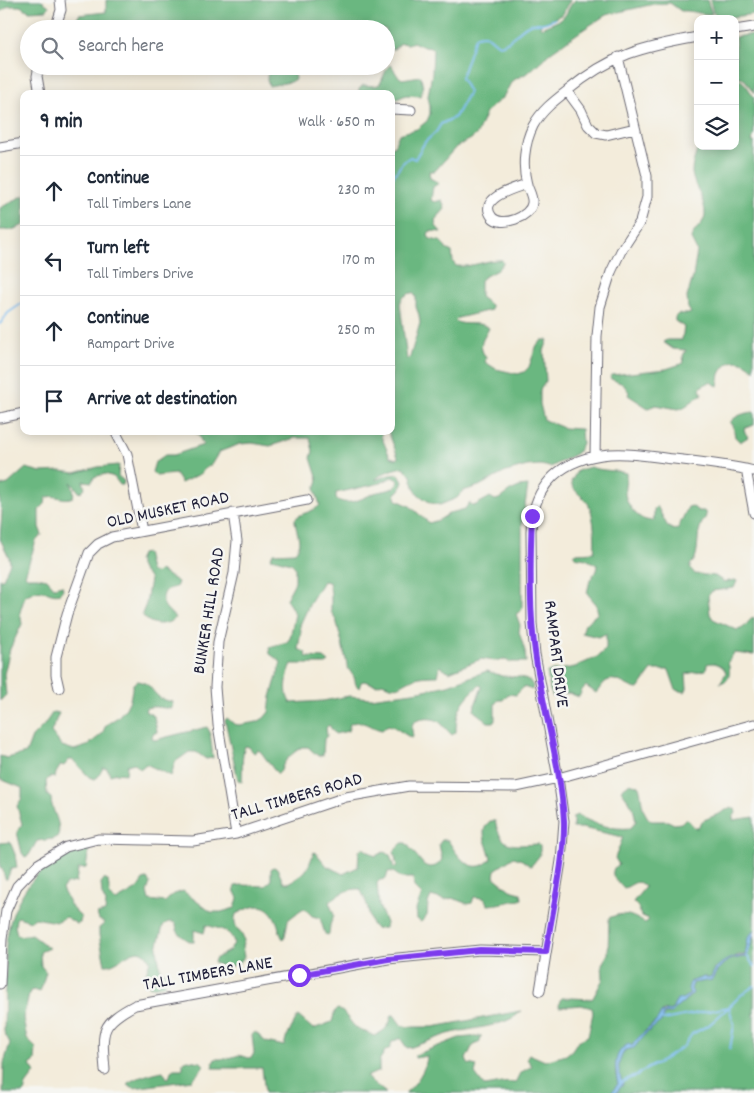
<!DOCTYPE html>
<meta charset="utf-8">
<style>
body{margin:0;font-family:Dekko,sans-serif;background:#f6f6f7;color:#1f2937}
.controls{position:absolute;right:15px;top:15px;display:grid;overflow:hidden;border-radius:10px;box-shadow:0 2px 12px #0003}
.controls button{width:45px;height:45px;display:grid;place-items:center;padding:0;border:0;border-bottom:1px solid #e0e1e3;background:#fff;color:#1f2937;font:25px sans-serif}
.stop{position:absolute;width:15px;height:15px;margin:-11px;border:4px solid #7c3aed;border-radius:50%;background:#fff}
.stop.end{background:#7c3aed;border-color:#fff;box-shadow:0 1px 5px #0008}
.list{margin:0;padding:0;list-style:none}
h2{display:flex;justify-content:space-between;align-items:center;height:65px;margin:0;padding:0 20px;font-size:21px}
h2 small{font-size:16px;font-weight:400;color:#747a83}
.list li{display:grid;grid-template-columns:32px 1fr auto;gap:15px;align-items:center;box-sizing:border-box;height:70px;padding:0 20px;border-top:1px solid #e0e1e3}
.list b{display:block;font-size:19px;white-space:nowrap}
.list p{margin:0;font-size:16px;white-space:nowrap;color:#747a83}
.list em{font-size:16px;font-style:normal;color:#747a83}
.icon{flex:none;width:28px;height:28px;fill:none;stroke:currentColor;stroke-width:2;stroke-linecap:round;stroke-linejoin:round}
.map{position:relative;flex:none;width:754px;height:1093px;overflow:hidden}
.search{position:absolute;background:#fff;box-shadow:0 2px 12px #0003;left:20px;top:20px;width:375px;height:55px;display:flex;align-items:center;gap:12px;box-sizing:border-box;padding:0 18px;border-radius:28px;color:#747a83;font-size:19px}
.panel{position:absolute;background:#fff;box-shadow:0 2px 12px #0003;left:20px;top:90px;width:375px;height:345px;border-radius:10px}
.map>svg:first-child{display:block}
.forest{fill:#6bb780;stroke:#466c5e;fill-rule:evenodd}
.water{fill:#7dbdf1;stroke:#507096}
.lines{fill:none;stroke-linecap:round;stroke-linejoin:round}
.stream{stroke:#7dbdf1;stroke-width:2}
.street-casing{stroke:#6b6973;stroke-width:11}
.street{stroke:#fff;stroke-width:9}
.route{stroke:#7c3aed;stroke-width:6}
.labels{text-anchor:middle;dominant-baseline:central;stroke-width:5;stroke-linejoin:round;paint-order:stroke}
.street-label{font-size:18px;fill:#22223b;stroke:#f6f6f2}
</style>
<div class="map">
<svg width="754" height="1093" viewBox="0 0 754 1093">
<rect width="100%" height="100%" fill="#f6f6f2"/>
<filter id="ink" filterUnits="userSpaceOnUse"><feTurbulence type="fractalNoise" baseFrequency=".02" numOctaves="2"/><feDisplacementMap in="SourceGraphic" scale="10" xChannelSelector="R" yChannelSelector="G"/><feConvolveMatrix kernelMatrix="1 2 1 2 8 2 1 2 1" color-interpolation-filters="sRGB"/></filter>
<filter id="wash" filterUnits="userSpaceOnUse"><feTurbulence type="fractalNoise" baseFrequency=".0096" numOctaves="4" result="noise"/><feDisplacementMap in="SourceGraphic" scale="20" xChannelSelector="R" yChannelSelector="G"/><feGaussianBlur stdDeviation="1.12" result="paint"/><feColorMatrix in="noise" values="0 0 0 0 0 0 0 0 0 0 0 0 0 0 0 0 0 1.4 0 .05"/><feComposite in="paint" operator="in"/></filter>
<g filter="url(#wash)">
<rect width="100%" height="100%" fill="#f3ecdb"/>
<!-- forest -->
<path class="forest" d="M0,0H41L49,6L47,10L29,11L20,6H9L0,12Z
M106,0H571L567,5L563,14L540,25L541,28C549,24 562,21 566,14C569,8 570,5 575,0H707L712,14C701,15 692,10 681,11L670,3L654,4L606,15L584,29L551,52L529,72L512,81L503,97L486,112L477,134L471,139L456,147L435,171H429L430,178L439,183L433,187L431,200L434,202L442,200L445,209L435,220L436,226L441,232L430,231L428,234L429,238C439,243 440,237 446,249L452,252L453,262L456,266C472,268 487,259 502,260L503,263L497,270L482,278L480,281V297L491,305V310L458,318L455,321C465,327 479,320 489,328C483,341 477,344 486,358L485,362L496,369L518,374L524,372L529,367L536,347L542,340H548L544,351L546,381L540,390V404L544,420L564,428L581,429L582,443L579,450L577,453L551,467L540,465L527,466L506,472L479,486L463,491L457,498L440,505L431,503L420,496L415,490L411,476L404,467C395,468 381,473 375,480L389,475L399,474L403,482L400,490L395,493L397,500L410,506L429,523L439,520L450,513L465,509L469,503L474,506L490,497L495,500L499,499L510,491L519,487L528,486L522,524V608L521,611L516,614L520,625L519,632L525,651L526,662H510L504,659L495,661L481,659L449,672L440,666L438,676C431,676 420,676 413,679C397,686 400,690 382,683L377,685L364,681L361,682L359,688L356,685L354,677L348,668L336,619L331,612V594L329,582L323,581L311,601L300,625L301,631L298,649L305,652L307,657L324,658L329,662L326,664H292C287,673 283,695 291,703L323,701L349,696L371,698L420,691L448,685L487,671L502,676L520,677L530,681L533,686L532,690L524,687L516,695L508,694L503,700H498L495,704V720L494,722H488L474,711L475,705L482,687L480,685C463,699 456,709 456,732L452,735C447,731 443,724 438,721C432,717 415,718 412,725C411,728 413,734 413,737L411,738L394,727L388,725L382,730C371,728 361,718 350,724L348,731L335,734L329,725L326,728L327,736L324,739L323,755L318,756L308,747H302C293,753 283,760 281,771L278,774L274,770L261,752L258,750L254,753L249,747L245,746C241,754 243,772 242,782L238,780L225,720L227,718L234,724L239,725L257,722L264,718L269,712L271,697L281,662L270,654L269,647L287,642L290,638L295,614L286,599L295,582V567L291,563L271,558L273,553L295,552L298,548C301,537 295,530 295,519C301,512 313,513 320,505L315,489L318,480L311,458L313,451L310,438H295L270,446L252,443L240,444L219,452L211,465L203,470L202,473L181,483L175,474L156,476L152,472L155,462L165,455H174L203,445L198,434L192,431H263L269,433L278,431H382L381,436L390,457L397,459L398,457L388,431H391V147L394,146L399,134L417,129L427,121L430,114V106L428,96L432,73L433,50L432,48L424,47L413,42L408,44L401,43L394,49H386V29H96L77,19L79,15L106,12ZM413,293L416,297V307L419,315L420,323L410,357L407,360L400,304C401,298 407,293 413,293ZM392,477L397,479L399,481C394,492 383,490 374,493C364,498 345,508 336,498V493L381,483Z
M710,0H754V14L718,19L713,12Z
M754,34V93L745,80L736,75L735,37Z
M390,65L392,66L397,75L402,79L421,76L423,88L420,96L406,95L397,99H391V94H359V89L363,85L375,86L380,84L387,68Z
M268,66H287L294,72L295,79L290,82L269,86L267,80Z
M735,77L741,80L746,85L754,97V132L752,142H754V370C742,358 728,357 720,374C719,378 719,382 718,386L710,382L702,386L700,389L702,394L683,408L678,409L656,405L648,408L628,395L629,392L623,384L611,379L610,377L612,375L666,369L684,363L683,356L686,350L673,349L663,342L667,340H682L684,327L675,321V317L678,314H688L691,313L688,308L687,297L693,277L697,251L691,239C693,229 704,225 705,215C706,200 694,188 692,173C692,162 696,156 698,146H735Z
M24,195V225L12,230H0V208Z
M754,412V425L745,428L744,431L748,437L740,442L735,437L733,425L730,423C735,415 745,413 754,412Z
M119,465L118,476L124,481L123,485H120L114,477L105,474L94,477L92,482L83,481L85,488L80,493L71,482L74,492L73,497C63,502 55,493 46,498L45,504L39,510V527L42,535L36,541L25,575L27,577H37L47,579L54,587L62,585L63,589L60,593C54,595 50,592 44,591C37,589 31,593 25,596L20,612L22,624L10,649L4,674L6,695L0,701V579H3L10,563L9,557L0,539L2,512L0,504V486L8,484L26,468L41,472L61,471L75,473L98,467Z
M590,467C602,471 614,470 626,473C627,479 624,486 625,493C626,505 640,524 654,520V509L657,506L668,527L674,530L678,528L688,507L692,506L698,511H704L706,514C706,520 701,522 700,528C696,539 700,558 690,565V568L695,574L715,576L724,582L735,580L737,581L734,588L712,591L708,596L710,614L713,619L737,630C746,629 747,621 754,617V655L734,653L728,662C730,671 732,680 720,683L726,673C724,665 714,661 707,664L706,670L686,674L687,688L685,692L676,690L669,670H652L638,689C628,689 615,673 604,683C601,686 599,690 596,693L586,686L582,690L579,697L569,693L553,697L550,690L547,672L575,667L597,657L606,649V634L598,637L582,633L585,624L598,613L596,604L587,593L590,580L596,571L597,565L586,559L575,557L574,555L577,553L594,552C596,541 594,508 586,501C580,494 574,492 571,482L577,471Z
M146,553L150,571L155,574L159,570L178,582L176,587C168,589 165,589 163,597C161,607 170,611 175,618C166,627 148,626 142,614L146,604L150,579L142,570L138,561L141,554Z
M137,681C150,682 151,691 160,698C164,700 169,701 173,702L172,708C161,709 157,705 146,708L145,711L154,716L157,732L153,734L152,738L155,740L207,727L210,732L213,758L206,759L196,752H189L175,762L171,776L146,764L140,769L134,763L127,765L126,774L117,773L110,775L107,768H103L98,777L94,779L89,777L73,760H69L64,766L61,765L56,773L55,778L50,777L46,781L47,795L51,798C51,811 62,822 58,836L53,839L37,841L29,855L25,857L22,853L17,832L22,824L17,806L22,798V788L0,779V756L7,758L26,753L32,737L44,725L53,712L59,713L51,732L62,746L74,750L87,746L102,734L106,725L118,717L126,708L130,700L133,684Z
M630,783L639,786C643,799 640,811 651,821H668L674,824L681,823L686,818L695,828H698L704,820L721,813L731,807L735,809L736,813L733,817V820L754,817V930L747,941L746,955H738L715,968L711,978L704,977L690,982V994L682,999L677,1000L672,1010L663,1011L660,1014L659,1019L647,1029L632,1046L624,1047C614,1061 614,1068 618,1084L611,1093H405C415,1086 427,1068 427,1056L415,1058V1055L459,1038L481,1036L480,1041L472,1047L466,1059L468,1064L477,1066L475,1074L484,1086C495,1085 505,1081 515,1083L520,1073L532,1066L527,1059L529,1054L545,1061L566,1055L572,1050L578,1041L588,1036L593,1013L592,1008L581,1005L559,1007L560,1000L562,998H571L591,999L593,998L603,979L602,964L608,954L609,918C624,911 631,915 645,923L649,920L647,918L641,916L638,907L633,902L645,887C637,877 632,886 624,888C617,882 610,877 614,868L619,865L615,858L623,837L582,828H573V817L577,815C594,824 612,830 631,828L636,821L633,807L621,790Z
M490,821H495C502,850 513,845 538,844L540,846V855L532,865L530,866L522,860L514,857L495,870L494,877L510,890L521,893L522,899L520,900C509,901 498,905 488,905L484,898L474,897L472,903L468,904L452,898L445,900L431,896L428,903L427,916L421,922L417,919L416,909L422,895L414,887L413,878H401C396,875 394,870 388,872L386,879L380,880L377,883L379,906L386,923L385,928L376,929C369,922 370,918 368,909C367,903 363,894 360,889C349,888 337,895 329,902L334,915L330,925L329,934L328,935L325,934L320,918L312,916L305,909H302L288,920L285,936L283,939C279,933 279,926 276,920C266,899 252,906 236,914C231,929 242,929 244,941L242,946L244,957C237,968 225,968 214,963L215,959L230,950L234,943C231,929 218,929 206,925L204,933L194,930V942H191C183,937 176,934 176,924C172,920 166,922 163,926L157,948L160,969L162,972H167L169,974L164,985L150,987L148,985L146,973L150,961C139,936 119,967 105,965L99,935V928L103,925L104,922L99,920L97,914L105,912L106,903L102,895L101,883L105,878L108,881L110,896L116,901L137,889L143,880L147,879L150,883L147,892L149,900L165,902L172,895L183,891L211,912H221L235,908L238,898L234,890L235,886L242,885L265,886L271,881V869L273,867L277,868L283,882L289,883C307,872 307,871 314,852L316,853L327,866L343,874L358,867L359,851L363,848L375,856L384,852L390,855L394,868L397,867L394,851L402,843H406L424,865C431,869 438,867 442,859L439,844L442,840H448C457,856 473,878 491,859C489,846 477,832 490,821Z
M10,842L15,854L17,868L11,869L7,879H5L3,870L0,868V843Z
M89,848L86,868L78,869L76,882L66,884L62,889L72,908L81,917L80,923L77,924L66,917L56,922L35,918L31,921L18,917L16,919L15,926L17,934L23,936L31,934L49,948L40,952L41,966L46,972L40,992L34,990L30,991L23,1018L27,1039L36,1048L35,1061L30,1065L35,1073L26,1085L24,1093H3L4,1063L10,1043L4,1032L6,946C9,900 41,855 89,848Z
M754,936V1093H616L623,1084L618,1074L619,1059L625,1050L633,1048L645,1034L653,1028L663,1014H668L692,995L691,989L693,983L712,980C717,969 725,959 738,958C741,957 744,958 747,957L750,941Z
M338,1009L343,1012L355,1027L374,1036C385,1031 389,1027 392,1015H394L402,1026L412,1027H433L521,1011C507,1028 465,1028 445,1035C434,1039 423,1043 412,1047L407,1048L400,1038L392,1042L390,1048L385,1051L379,1061V1071L366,1077L386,1093H265L262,1068H213V1063L215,1059H226L239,1055L248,1058L252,1057L254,1053L252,1035L255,1032L266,1042L284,1046L286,1038L298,1016L313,1029L332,1022L335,1011Z
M188,1060L201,1062L204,1065L202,1069L192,1080L134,1088L127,1084C131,1079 156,1072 163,1071L167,1078H169L171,1071L174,1069H182L183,1068V1062Z"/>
<!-- water -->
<path class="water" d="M754,930C754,934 749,952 747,957C744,958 741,957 738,958C725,959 717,969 712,980L693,983L691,989L693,993L671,1013L663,1014V1020L645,1034L634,1048L625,1050C617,1062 617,1071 623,1084L616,1093H611L618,1084C615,1070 612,1052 629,1044L632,1046C639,1033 657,1026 661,1013L672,1010L677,999H682L690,994L688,989L690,982L704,977L711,978C716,963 730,956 745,956L748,938Z"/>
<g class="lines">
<!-- stream -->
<path class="stream" d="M391,178C400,171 397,165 410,157L415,159L425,142L436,132L441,124L455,117L469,92L461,78L475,37C487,31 490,39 499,45C512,43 516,31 528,25C534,21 537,24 543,23C547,23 551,20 555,19
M0,324L8,313L24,302
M747,956L754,966
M663,1020L729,1007L741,995L754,986
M622,1082L630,1078L637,1076L641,1072L662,1061L684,1046L692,1034L709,1025L729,1007L734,1025L730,1049"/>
</g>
</g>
<g filter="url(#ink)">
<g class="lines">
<!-- street casing -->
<g class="street-casing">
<path id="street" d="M55,29L61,10L60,0
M735,30L754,27
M39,66L37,76L40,94
M567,91L581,110L588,125L596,133L606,135L635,128
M391,109L411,110
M0,147L24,143
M527,184C515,188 477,198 492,217C501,228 531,217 532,203C533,197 529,191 527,185C522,166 524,144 533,126C541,111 554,101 567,91C612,54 642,47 698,37
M0,418L24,413
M115,431L127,454L142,531
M595,456L597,336L600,307L611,272L621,251L640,222L647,197V176L618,57
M746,469L754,513
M233,513L237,541L234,573L218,642L215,687L218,725L236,834
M59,688L56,675V657L67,614L89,553L98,544L112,537L307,500
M0,984L2,939L6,911L17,886L38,864L66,847L98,839L193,841L236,834L346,797L409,786L516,787L558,778L754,724
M540,991L561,861L564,821L558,778L535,654L532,623L531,531C533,483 563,458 610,454C631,452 653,457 674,459C701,462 728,465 754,471
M105,1070C102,1032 99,1024 135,1005L388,959L480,950L546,952"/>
</g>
<!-- street -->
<use href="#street" class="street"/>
</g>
</g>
<g class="lines" filter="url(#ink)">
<!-- route -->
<path class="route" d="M299,975L388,959L480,950L546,952C552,912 565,860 564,821C561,764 542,708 535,652C529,608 530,561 532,516"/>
</g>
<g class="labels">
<!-- street labels -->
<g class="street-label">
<text transform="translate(168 511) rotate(-12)">OLD MUSKET ROAD</text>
<text transform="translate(210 611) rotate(-81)">BUNKER HILL ROAD</text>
<text transform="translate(555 654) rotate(83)">RAMPART DRIVE</text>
<text transform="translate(297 798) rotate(-16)">TALL TIMBERS ROAD</text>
<text transform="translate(208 975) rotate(-10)">TALL TIMBERS LANE</text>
</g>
</g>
</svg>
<div class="controls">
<button>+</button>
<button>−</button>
<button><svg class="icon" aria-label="layers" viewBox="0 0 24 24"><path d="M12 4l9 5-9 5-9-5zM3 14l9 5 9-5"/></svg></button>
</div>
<div class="stop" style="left:299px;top:975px"></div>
<div class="stop end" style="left:532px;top:516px"></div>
<div class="search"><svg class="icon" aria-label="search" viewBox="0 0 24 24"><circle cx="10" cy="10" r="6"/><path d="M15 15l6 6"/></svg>Search here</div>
<section class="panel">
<h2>9 min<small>Walk · 650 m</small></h2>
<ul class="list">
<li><svg class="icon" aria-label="ahead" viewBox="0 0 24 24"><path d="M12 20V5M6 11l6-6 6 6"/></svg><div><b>Continue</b><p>Tall Timbers Lane</p></div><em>230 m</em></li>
<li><svg class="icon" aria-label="left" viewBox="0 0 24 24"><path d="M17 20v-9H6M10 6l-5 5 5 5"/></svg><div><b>Turn left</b><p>Tall Timbers Drive</p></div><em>170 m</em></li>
<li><svg class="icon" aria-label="ahead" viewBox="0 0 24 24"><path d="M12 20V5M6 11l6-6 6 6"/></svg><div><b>Continue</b><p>Rampart Drive</p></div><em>250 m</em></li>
<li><svg class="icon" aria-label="arrive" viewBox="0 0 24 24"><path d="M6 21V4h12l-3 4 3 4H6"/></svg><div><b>Arrive at destination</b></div></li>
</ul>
</section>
</div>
